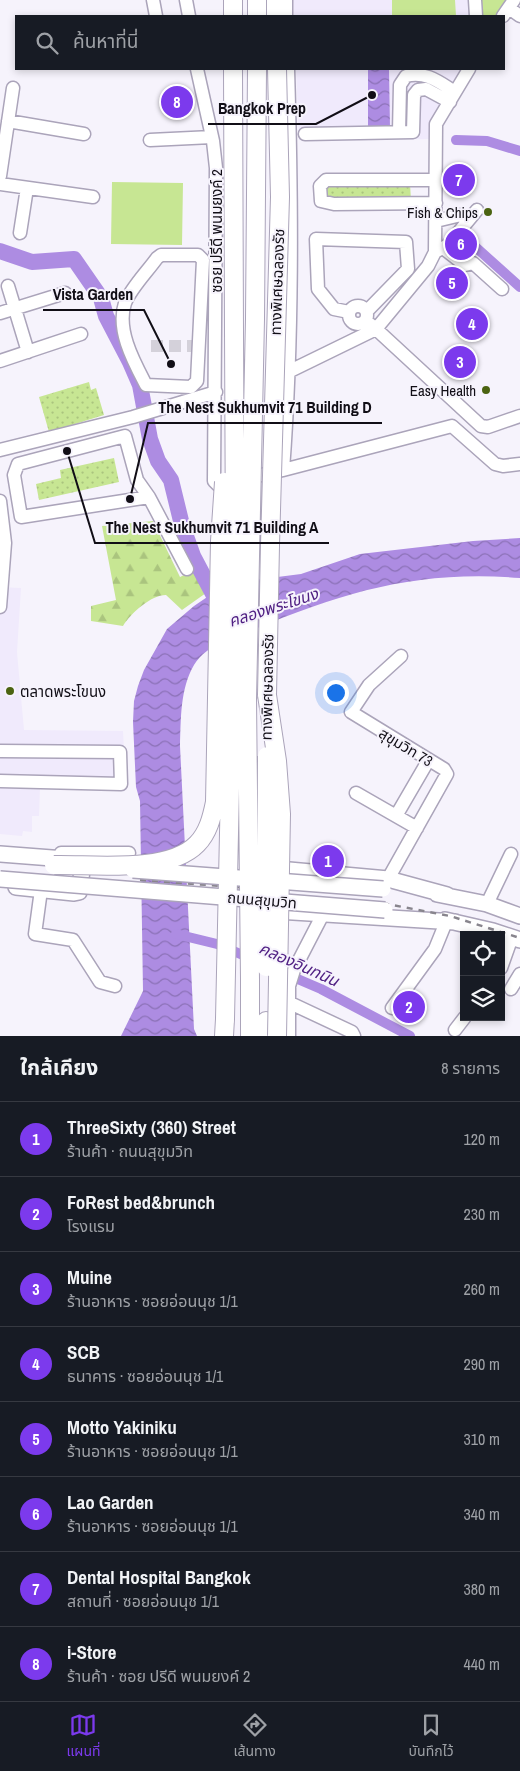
<!DOCTYPE html>
<html lang="th">
<meta charset="utf-8">
<style>
body{margin:0;font-family:"Archivo Narrow","Noto Sans Thai",sans-serif;background:#242831;color:#f1f3f6}
.controls{position:absolute;right:15px;bottom:15px;display:grid;overflow:hidden;border-radius:0px;box-shadow:0 2px 8px #0003}
.controls button{width:45px;height:45px;display:grid;place-items:center;padding:0;border:0;border-bottom:1px solid #363941;background:#171b24;color:#f1f3f6;font:25px sans-serif}
.you{position:absolute;left:335px;top:692px;width:18px;height:18px;margin:-12px;border:4px solid #fff;border-radius:50%;background:#1a73e8;box-shadow:0 0 0 8px #1a73e833}
.badge{display:grid;place-items:center;width:32px;height:32px;border-radius:50%;background:#7c3aed;color:#fff;font-size:16px;font-weight:700}
.pin{position:absolute;translate:-50% -50%;border:2px solid #fff;box-shadow:0 1px 5px #0006}
.list{margin:0;padding:0;list-style:none}
h2{display:flex;justify-content:space-between;align-items:center;height:65px;margin:0;padding:0 20px;font-size:21px}
h2 small{font-size:16px;font-weight:400;color:#9ea1a6}
.list li{display:grid;grid-template-columns:32px 1fr auto;gap:15px;align-items:center;box-sizing:border-box;height:75px;padding:0 20px;border-top:1px solid #363941}
.list b{display:block;font-size:19px;white-space:nowrap}
.list p{margin:0;font-size:16px;white-space:nowrap;color:#9ea1a6}
.list em{font-size:16px;font-style:normal;color:#9ea1a6}
.icon{flex:none;width:28px;height:28px;fill:none;stroke:currentColor;stroke-width:2;stroke-linecap:round;stroke-linejoin:round}
.map{position:relative;flex:none;width:520px;height:1036px;overflow:hidden}
.search{position:absolute;background:#171b24;box-shadow:0 2px 8px #0003;left:15px;right:15px;top:15px;height:55px;display:flex;align-items:center;gap:12px;box-sizing:border-box;padding:0 18px;border-radius:0px;color:#9ea1a6;font-size:19px}
.sheet{height:665px;background:#171b24}
nav{display:flex;justify-content:space-around;align-items:center;box-sizing:border-box;height:70px;border-top:1px solid #363941;background:#171b24;font-size:14px;color:#9ea1a6}
nav a{display:grid;justify-items:center;gap:2px}
nav .on{color:#7c3aed}
.map>svg:first-child{display:block}
.built{fill:#f0eafc}
.green{fill:#c7e693}
.forest{fill:url(#forest-firs)}
.garden{fill:url(#garden-dots)}
.water{fill:url(#water-waves)}
.lines{fill:none;stroke-linecap:round;stroke-linejoin:round}
.canal{stroke:#ad8ce2;stroke-width:10}
.river{stroke:#ad8ce2;stroke-width:16}
.minor-tunnel{stroke:#d4d1da;stroke-width:12;stroke-dasharray:12 6;stroke-linecap:butt}
.minor-casing{stroke:#aba4ba;stroke-width:15}
.major-casing{stroke:#aba4ba;stroke-width:18}
.highway-casing{stroke:#aba4ba;stroke-width:20}
.minor{stroke:#fff;stroke-width:12}
.major{stroke:#fff;stroke-width:15}
.highway{stroke:#fff;stroke-width:18}
.rail{stroke:#88858d;stroke-width:2.5;stroke-dasharray:6 6;stroke-linecap:butt}
.major-bridge-casing{stroke:#aba4ba;stroke-width:18;stroke-linecap:butt}
.highway-bridge-casing{stroke:#aba4ba;stroke-width:20;stroke-linecap:butt}
.major-bridge{stroke:#fff;stroke-width:15}
.highway-bridge{stroke:#fff;stroke-width:18}
.poi-dot{fill:#4b6311;stroke:#f6f3fc;stroke-width:2}
.labels{text-anchor:middle;dominant-baseline:central;stroke-width:4;stroke-linejoin:round;paint-order:stroke}
.poi-label{font-size:15px;fill:#110e16;stroke:#f6f3fc;text-anchor:end}
.street-label{font-size:15px;fill:#110e16;stroke:#f6f3fc}
.water-label{font-size:16px;font-style:italic;fill:#502083;stroke:#f6f3fc}
.leader{fill:none;stroke:#110e16;stroke-width:2}
.callout-dot{fill:#110e16;stroke:#f6f3fc;stroke-width:2}
.callout-label{font-size:16px;text-anchor:middle;font-weight:bold;fill:#110e16;stroke:#f6f3fc;stroke-width:4;stroke-linejoin:round;paint-order:stroke}
</style>
<div class="map">
<svg width="520" height="1036" viewBox="0 0 520 1036">
<defs>
<pattern id="forest-firs" width="22" height="20" patternUnits="userSpaceOnUse" patternTransform="scale(1.25)"><rect width="22" height="20" fill="#c7e693"/><path d="M5 1l3.5 6h-7zM16 11l3.5 6h-7z" fill="#aac47e"/></pattern>
<pattern id="garden-dots" width="8" height="8" patternUnits="userSpaceOnUse" patternTransform="scale(1.25)"><rect width="8" height="8" fill="#c7e693"/><path d="M2 2h.1M6 6h.1" fill="none" stroke="#aac47e" stroke-width="1.8" stroke-linecap="round"/></pattern>
<pattern id="water-waves" width="16" height="10" patternUnits="userSpaceOnUse" patternTransform="scale(1.25)"><rect width="16" height="10" fill="#ad8ce2"/><path d="M0 5q4-4 8 0t8 0" fill="none" stroke="#8b71b6"/></pattern>
</defs>
<rect width="100%" height="100%" fill="#f6f3fc"/>
<!-- built -->
<path class="built" d="M293,0H469V16H294Z
M296,69H461L431,121L430,139L299,140Z
M0,587L21,588L17,652L24,730L123,731L126,788L40,787L39,816H32V832L23,831L22,836L0,834Z"/>
<!-- green -->
<path class="green" d="M392,0H455L456,16H392Z
M481,0H506L496,16H481Z
M112,182L183,183L182,245L111,244Z"/>
<!-- forest -->
<path class="forest" d="M153,521L180,577L194,570L206,593L182,610L166,595C151,595 131,613 123,626L91,621V606L116,600L102,526Z"/>
<!-- garden -->
<path class="garden" d="M410,183L411,201L328,200L323,188L328,184Z
M89,382L91,390L96,388L104,415L49,432L39,397Z
M114,458L119,482L39,500L36,484L61,478L60,470Z"/>
<!-- water -->
<path class="water" d="M368,69H389L390,128H368Z
M520,538V578C419,570 347,591 255,629C234,637 207,644 194,665C180,689 181,719 180,746L194,1029L197,1036H121L143,991L140,801L136,787L133,722L134,701L138,686L144,670L167,629L194,606L219,589L245,581L301,574L360,554L473,541Z"/>
<g class="lines">
<!-- canal -->
<path class="canal" d="M456,140L487,141L520,151
M471,243L520,287
M176,934L217,944L252,959
M286,974L321,989L410,1036"/>
<!-- river -->
<path class="river" d="M0,251L32,262L74,259L101,298L106,316L130,362L140,385L150,439L158,461L171,480L182,525L193,556L221,609"/>
<!-- minor-tunnel -->
<path class="minor-tunnel" d="M151,346H193"/>
<!-- minor casing -->
<g class="minor-casing">
<path id="minor" d="M153,0L156,16
M186,0L189,16
M286,0V16
M475,0L476,16
M509,8L520,16
M503,16L514,0
M197,69L213,141L216,168L214,481L218,485L283,470C293,337 292,203 288,69
M469,69L436,124L435,252L428,266L376,329L481,426L488,427L520,416
M8,121L84,134
M399,132L400,85L406,76C426,71 439,82 455,92
M305,134L413,132L414,95L418,90L426,89L450,102
M150,140L212,137
M0,176L13,88
M0,184L93,197
M436,203L334,204L321,201L320,186L326,180H437
M436,221L461,215
M20,233L27,188
M443,248L465,265L473,263L502,289
M435,252L448,245L477,210
M161,255H198L203,260L197,381L191,387L146,385C134,362 116,330 125,303C131,288 147,272 157,258Z
M8,286L28,352
M349 315a9 9 0 1 1 18 0a9 9 0 1 1-18 0Z
M349,312L334,309L318,289L316,239L406,242L408,269L367,311
M0,313L65,293
M0,361L81,334
M290,371L376,329L366,321
M0,450L133,417L216,392
M283,470L452,426L495,464L503,466L520,464
M149,497L21,517L14,475L18,464L125,436L137,480L149,497L187,569
M0,501L5,543L0,607
M0,751L120,752L121,784L0,781
M356,793L417,828
M396,816L428,761
M61,853H129
M388,879L447,774L444,769L351,712L369,685L401,656
M41,890L35,934L73,940L100,982L115,986
M487,904L511,854
M501,968L512,937
M511,989L520,974
M288,1002L352,1032L354,1036
M392,1008L435,949L446,922
M455,1030L465,1017
M289,1036V986L294,970L323,914"/>
</g>
<!-- major casing -->
<g class="major-casing">
<path id="major" d="M0,854L78,860L83,864L79,892L74,893L16,887
M278,878V869L388,879L447,895
M437,894L487,904L520,916
M277,901V911L455,922
M445,920L493,931L520,940"/>
</g>
<!-- highway casing -->
<g class="highway-casing">
<path id="highway" d="M233,0V16
M276,0V16
M257,16V0
M233,69L234,331
M267,695L270,545
M224,1036L225,1019
M250,1036V979
M266,1036V1021"/>
</g>
<!-- minor -->
<use href="#minor" class="minor"/>
<!-- major -->
<use href="#major" class="major"/>
<!-- highway -->
<use href="#highway" class="highway"/>
<!-- rail -->
<path class="rail" d="M0,877L387,904L450,916L520,938
M140,880L262,889"/>
<!-- major-bridge casing -->
<g class="major-bridge-casing">
<path id="major-bridge" d="M133,870L383,889
M0,879L385,910"/>
</g>
<!-- highway-bridge casing -->
<g class="highway-bridge-casing">
<path id="highway-bridge" d="M270,545L280,197L277,69
M267,695L277,761L281,814L277,1036
M54,865C93,864 168,874 197,844C208,833 212,817 215,802L220,541L224,482
M266,967L267,756
M250,979L247,699L255,319L257,69
M225,1019L235,554L234,331"/>
</g>
<!-- major-bridge -->
<use href="#major-bridge" class="major-bridge"/>
<!-- highway-bridge -->
<use href="#highway-bridge" class="highway-bridge"/>
</g>
<!-- markers -->
<g class="poi-dot">
<circle cx="488" cy="212" r="5"/>
<circle cx="486" cy="390" r="5"/>
<circle cx="10" cy="691" r="5"/>
</g>
<g class="labels">
<!-- poi labels -->
<g class="poi-label">
<text x="478" y="212">Fish &amp; Chips</text>
<text x="476" y="390">Easy Health</text>
<text x="20" y="691" text-anchor="start">ตลาดพระโขนง</text>
</g>
<!-- street labels -->
<g class="street-label">
<text transform="translate(216 231) rotate(-90)">ซอย ปรีดี พนมยงค์ 2</text>
<text transform="translate(277 282) rotate(-88)">ทางพิเศษฉลองรัช</text>
<text transform="translate(267 687) rotate(-89)">ทางพิเศษฉลองรัช</text>
<text transform="translate(406 747) rotate(31)">สุขุมวิท 73</text>
<text transform="translate(262 900) rotate(5)">ถนนสุขุมวิท</text>
</g>
<!-- water labels -->
<g class="water-label">
<text transform="translate(273 607) rotate(-18)">คลองพระโขนง</text>
<text transform="translate(299 964) rotate(24)">คลองอินทนิน</text>
</g>
</g>
<!-- callouts -->
<path class="leader" d="M372 95L316 124H208M171 364L144 310H43M130 499L148 423H382M67 451L95 543H329"/>
<g class="callout-dot">
<circle cx="372" cy="95" r="5"/>
<circle cx="171" cy="364" r="5"/>
<circle cx="130" cy="499" r="5"/>
<circle cx="67" cy="451" r="5"/>
</g>
<g class="callout-label">
<text x="262" y="114">Bangkok Prep</text>
<text x="93" y="300">Vista Garden</text>
<text x="265" y="413">The Nest Sukhumvit 71 Building D</text>
<text x="212" y="533">The Nest Sukhumvit 71 Building A</text>
</g>
</svg>
<div class="controls">
<button><svg class="icon" aria-label="locate" viewBox="0 0 24 24"><circle cx="12" cy="12" r="6"/><path d="M12 2v4M12 18v4M2 12h4M18 12h4"/></svg></button>
<button><svg class="icon" aria-label="layers" viewBox="0 0 24 24"><path d="M12 4l9 5-9 5-9-5zM3 14l9 5 9-5"/></svg></button>
</div>
<div class="you"></div>
<div class="pin badge" style="left:328px;top:861px">1</div>
<div class="pin badge" style="left:409px;top:1007px">2</div>
<div class="pin badge" style="left:460px;top:362px">3</div>
<div class="pin badge" style="left:472px;top:324px">4</div>
<div class="pin badge" style="left:452px;top:283px">5</div>
<div class="pin badge" style="left:461px;top:244px">6</div>
<div class="pin badge" style="left:459px;top:180px">7</div>
<div class="pin badge" style="left:177px;top:102px">8</div>
<div class="search"><svg class="icon" aria-label="search" viewBox="0 0 24 24"><circle cx="10" cy="10" r="6"/><path d="M15 15l6 6"/></svg>ค้นหาที่นี่</div>
</div>
<section class="sheet">
<h2>ใกล้เคียง<small>8 รายการ</small></h2>
<ul class="list">
<li><span class="badge">1</span><div><b>ThreeSixty (360) Street</b><p>ร้านค้า · ถนนสุขุมวิท</p></div><em>120 m</em></li>
<li><span class="badge">2</span><div><b>FoRest bed&amp;brunch</b><p>โรงแรม</p></div><em>230 m</em></li>
<li><span class="badge">3</span><div><b>Muine</b><p>ร้านอาหาร · ซอยอ่อนนุช 1/1</p></div><em>260 m</em></li>
<li><span class="badge">4</span><div><b>SCB</b><p>ธนาคาร · ซอยอ่อนนุช 1/1</p></div><em>290 m</em></li>
<li><span class="badge">5</span><div><b>Motto Yakiniku</b><p>ร้านอาหาร · ซอยอ่อนนุช 1/1</p></div><em>310 m</em></li>
<li><span class="badge">6</span><div><b>Lao Garden</b><p>ร้านอาหาร · ซอยอ่อนนุช 1/1</p></div><em>340 m</em></li>
<li><span class="badge">7</span><div><b>Dental Hospital Bangkok</b><p>สถานที่ · ซอยอ่อนนุช 1/1</p></div><em>380 m</em></li>
<li><span class="badge">8</span><div><b>i-Store</b><p>ร้านค้า · ซอย ปรีดี พนมยงค์ 2</p></div><em>440 m</em></li>
</ul>
</section>
<nav>
<a class="on"><svg class="icon" aria-label="map" viewBox="0 0 24 24"><path d="M3 6l6-2 6 2 6-2v14l-6 2-6-2-6 2zM9 4v14M15 6v14"/></svg>แผนที่</a>
<a><svg class="icon" aria-label="directions" viewBox="0 0 24 24"><path d="M12 3l9 9-9 9-9-9zM9 14v-3h6M13 9l2 2-2 2"/></svg>เส้นทาง</a>
<a><svg class="icon" aria-label="saved" viewBox="0 0 24 24"><path d="M7 4h10v16l-5-4-5 4z"/></svg>บันทึกไว้</a>
</nav>
